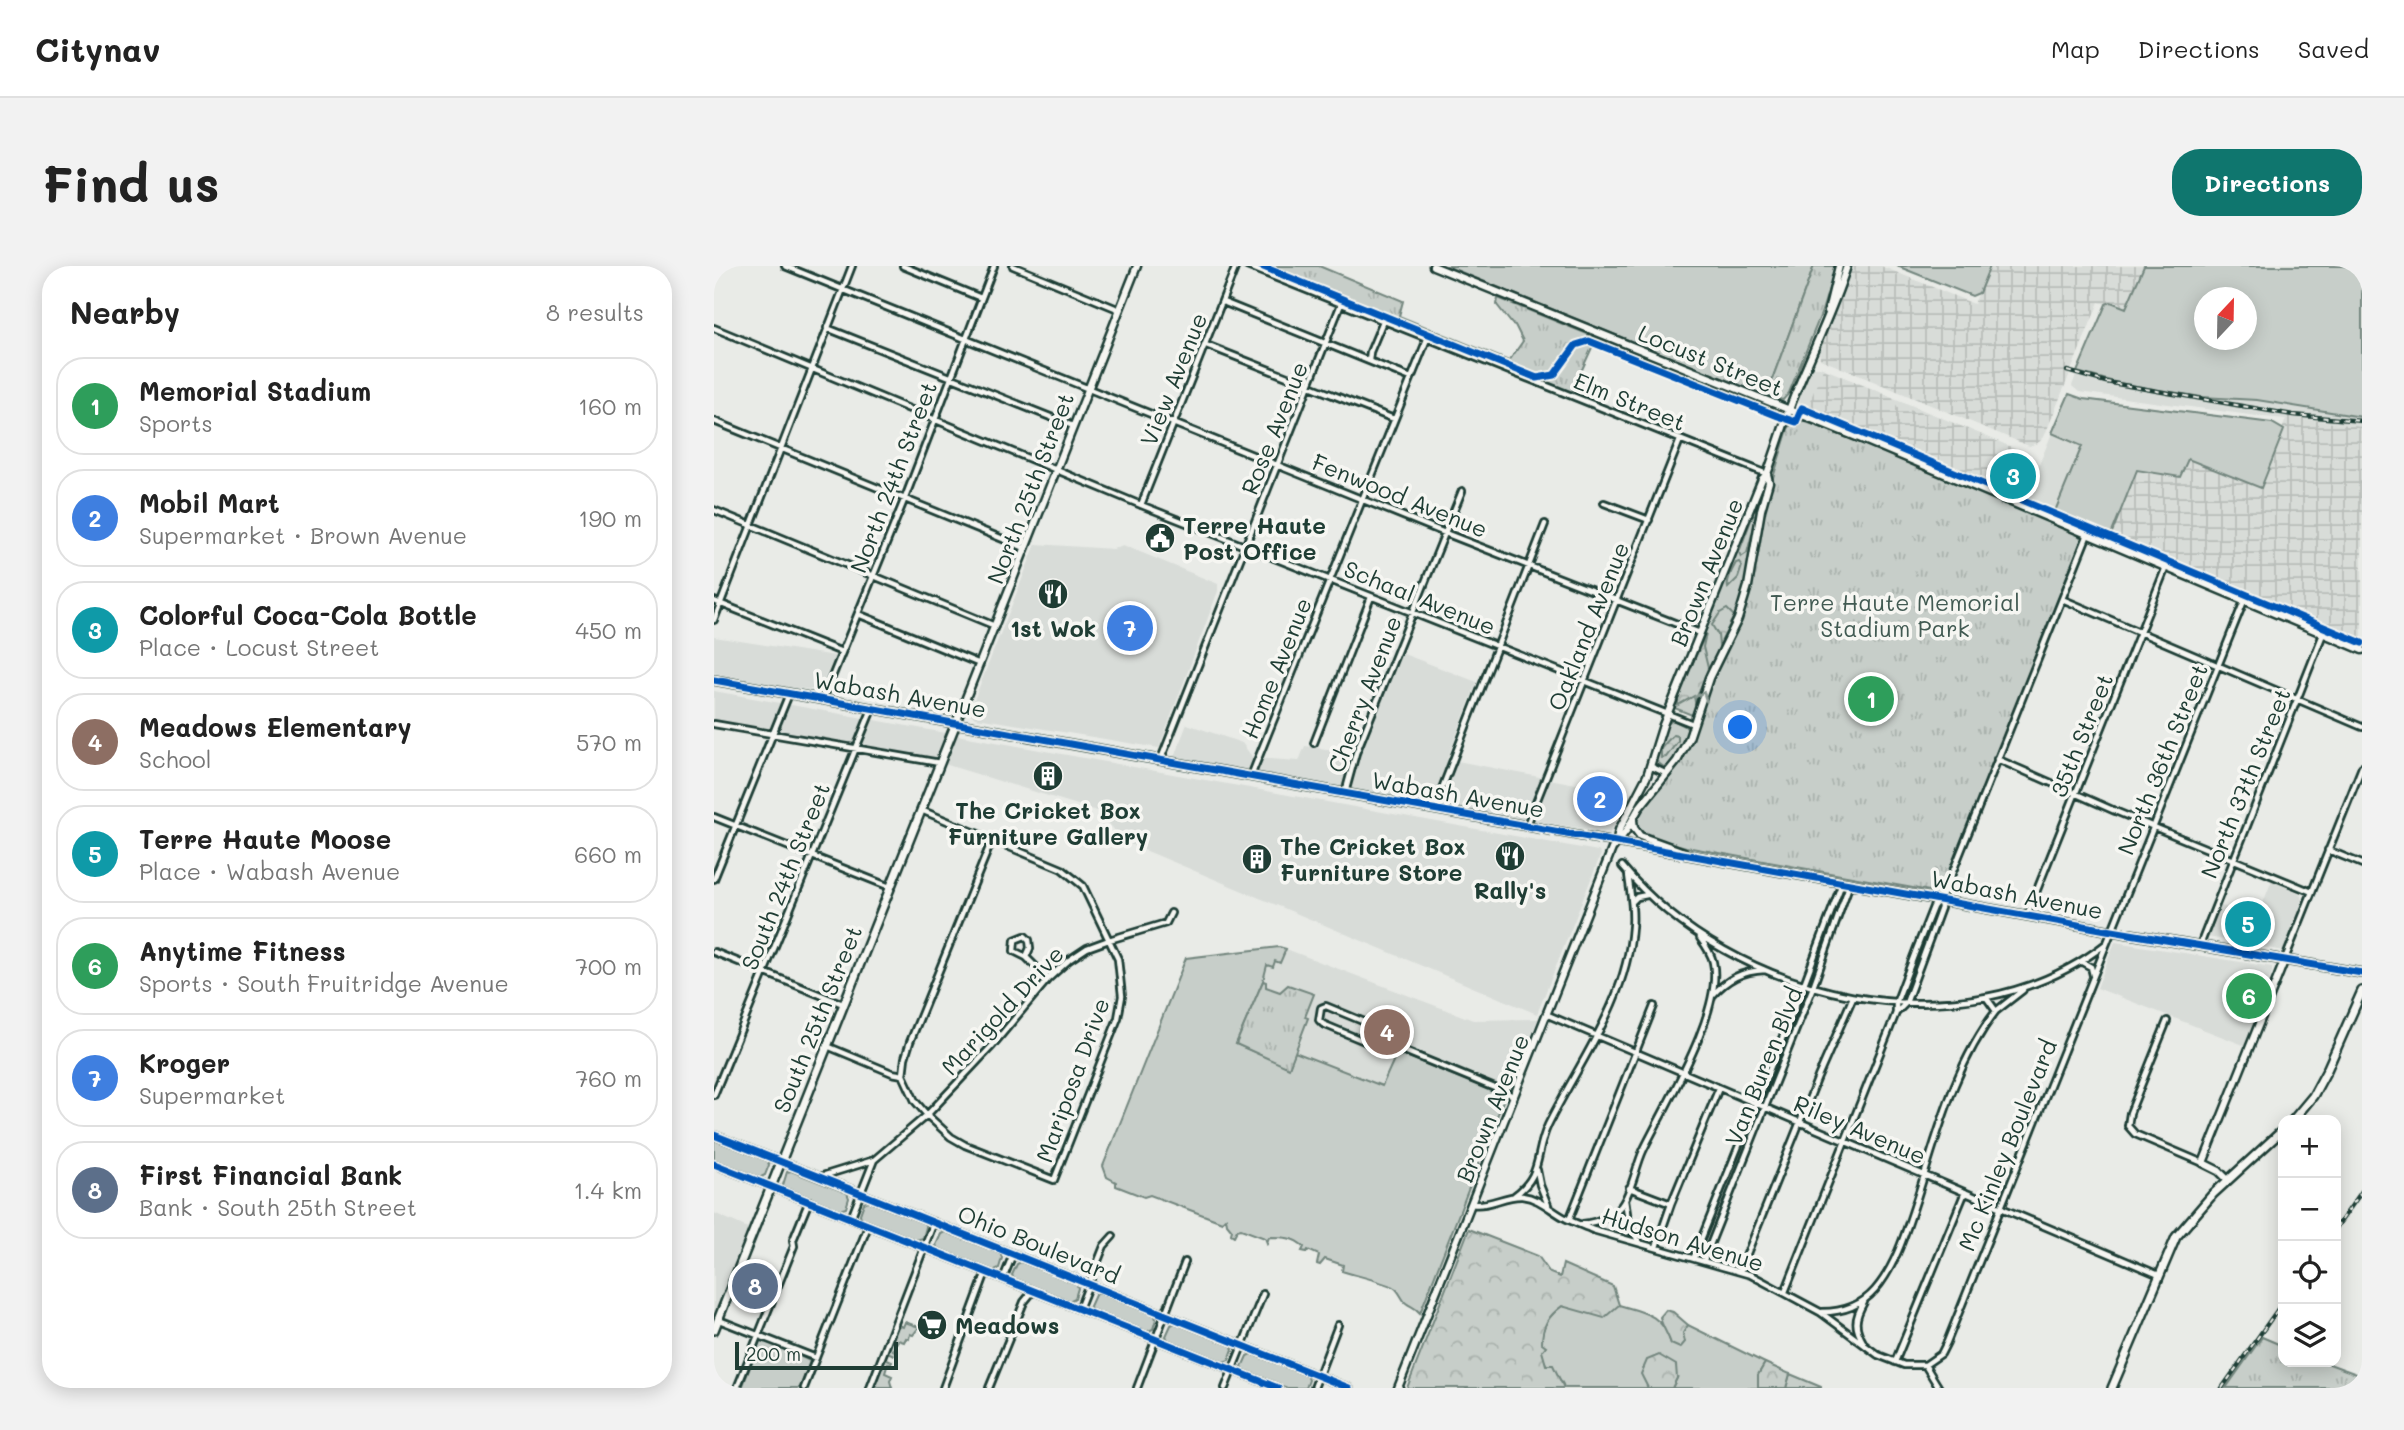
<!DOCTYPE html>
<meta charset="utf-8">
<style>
body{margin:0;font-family:Mali,sans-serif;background:#f2f2f2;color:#222}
.controls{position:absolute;right:21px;bottom:21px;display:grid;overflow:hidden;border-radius:14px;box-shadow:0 4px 18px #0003}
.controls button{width:63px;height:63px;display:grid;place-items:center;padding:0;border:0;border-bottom:2px solid #e0e0e0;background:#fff;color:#222;font:35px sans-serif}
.compass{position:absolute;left:1480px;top:21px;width:63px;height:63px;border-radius:50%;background:#fff;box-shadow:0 4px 18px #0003;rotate:22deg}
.scale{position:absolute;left:21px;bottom:18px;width:163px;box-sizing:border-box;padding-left:7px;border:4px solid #1f3d34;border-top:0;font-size:19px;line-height:24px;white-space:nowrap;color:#1f3d34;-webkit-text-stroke:5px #f6f6f2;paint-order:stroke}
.you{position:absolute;left:1027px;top:462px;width:24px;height:24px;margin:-18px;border:5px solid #fff;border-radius:50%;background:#1a73e8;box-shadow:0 0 0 10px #1a73e833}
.badge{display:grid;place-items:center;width:46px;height:46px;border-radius:50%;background:#0f766e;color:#fff;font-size:23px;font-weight:700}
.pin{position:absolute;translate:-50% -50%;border:4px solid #fff;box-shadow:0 2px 7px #0006}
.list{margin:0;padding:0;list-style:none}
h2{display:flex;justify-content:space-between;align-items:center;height:91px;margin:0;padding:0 28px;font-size:30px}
h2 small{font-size:23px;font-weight:400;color:#767676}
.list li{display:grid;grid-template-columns:46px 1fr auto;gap:21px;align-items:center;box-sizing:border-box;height:98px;margin:0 14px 14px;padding:0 14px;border:2px solid #e0e0e0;border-radius:28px}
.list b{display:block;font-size:26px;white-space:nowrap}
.list p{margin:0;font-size:23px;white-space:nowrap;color:#767676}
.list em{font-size:23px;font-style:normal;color:#767676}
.icon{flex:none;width:38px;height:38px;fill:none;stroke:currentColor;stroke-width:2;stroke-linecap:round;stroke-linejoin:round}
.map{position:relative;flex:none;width:1648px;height:1122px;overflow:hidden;border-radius:28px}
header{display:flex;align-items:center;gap:42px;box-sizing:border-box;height:98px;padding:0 35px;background:#fff;border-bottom:2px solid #e0e0e0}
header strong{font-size:33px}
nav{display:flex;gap:38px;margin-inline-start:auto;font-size:24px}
.intro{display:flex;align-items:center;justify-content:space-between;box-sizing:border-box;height:168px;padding:0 42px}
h1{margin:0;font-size:49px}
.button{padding:18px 32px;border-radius:28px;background:#0f766e;color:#fff;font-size:24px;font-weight:700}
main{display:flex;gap:42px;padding:0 42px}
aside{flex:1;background:#fff;border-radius:28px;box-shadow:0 4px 18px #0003}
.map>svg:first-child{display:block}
.built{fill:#d8dcd8}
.industrial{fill:url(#industrial-grid)}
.green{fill:#c7cec9;stroke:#73867e;stroke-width:2;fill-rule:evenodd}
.forest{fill:url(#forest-crowns);stroke:#73867e;stroke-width:2}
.park{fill:url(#park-tufts);stroke:#73867e;stroke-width:2}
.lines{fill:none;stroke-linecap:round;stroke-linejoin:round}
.minor-casing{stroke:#1f3d34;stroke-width:10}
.tertiary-casing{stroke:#1f3d34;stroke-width:11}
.secondary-casing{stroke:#1f3d34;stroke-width:12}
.primary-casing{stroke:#1f3d34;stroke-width:12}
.minor{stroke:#f6f6f2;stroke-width:4.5}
.tertiary{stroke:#f6f6f2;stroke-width:6}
.secondary{stroke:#f6f6f2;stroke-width:7}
.primary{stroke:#f6f6f2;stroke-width:7}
.rail-casing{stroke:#1f3d34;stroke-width:4.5}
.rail{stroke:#f6f6f2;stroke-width:2;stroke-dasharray:5;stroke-linecap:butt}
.cycleway-casing{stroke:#f6f6f2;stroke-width:11}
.cycleway{stroke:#0057b8;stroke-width:7}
.oneway{stroke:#8a9a93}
.labels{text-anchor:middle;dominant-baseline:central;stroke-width:7;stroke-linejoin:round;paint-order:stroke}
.street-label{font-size:23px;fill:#1f3d34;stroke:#f6f6f2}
.poi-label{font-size:23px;font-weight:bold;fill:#1f3d34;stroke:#f6f6f2;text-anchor:start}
.park-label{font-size:23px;fill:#415a52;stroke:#f6f6f2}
</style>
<header>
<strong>Citynav</strong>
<nav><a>Map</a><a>Directions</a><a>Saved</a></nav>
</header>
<div class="intro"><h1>Find us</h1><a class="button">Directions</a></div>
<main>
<aside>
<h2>Nearby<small>8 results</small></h2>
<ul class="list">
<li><span class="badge" style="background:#2e9e5b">1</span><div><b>Memorial Stadium</b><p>Sports</p></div><em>160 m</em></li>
<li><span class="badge" style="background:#3f7fe0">2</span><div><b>Mobil Mart</b><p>Supermarket · Brown Avenue</p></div><em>190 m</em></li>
<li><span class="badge" style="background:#0f9aa8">3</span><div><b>Colorful Coca-Cola Bottle</b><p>Place · Locust Street</p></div><em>450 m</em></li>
<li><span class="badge" style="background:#8d6e63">4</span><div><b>Meadows Elementary</b><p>School</p></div><em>570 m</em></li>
<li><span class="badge" style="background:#0f9aa8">5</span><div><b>Terre Haute Moose</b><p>Place · Wabash Avenue</p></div><em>660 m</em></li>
<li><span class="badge" style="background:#2e9e5b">6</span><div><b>Anytime Fitness</b><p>Sports · South Fruitridge Avenue</p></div><em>700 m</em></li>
<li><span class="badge" style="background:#3f7fe0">7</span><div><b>Kroger</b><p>Supermarket</p></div><em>760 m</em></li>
<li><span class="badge" style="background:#5c6f8a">8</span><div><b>First Financial Bank</b><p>Bank · South 25th Street</p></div><em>1.4 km</em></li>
</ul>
</aside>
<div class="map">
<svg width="1648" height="1122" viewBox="0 0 1648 1122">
<defs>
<pattern id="industrial-grid" width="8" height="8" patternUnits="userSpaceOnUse" patternTransform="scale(1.75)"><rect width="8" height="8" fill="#d8dcd8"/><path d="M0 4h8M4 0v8" fill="none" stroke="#b9beba"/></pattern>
<pattern id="forest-crowns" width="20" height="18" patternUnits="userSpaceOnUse" patternTransform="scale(1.75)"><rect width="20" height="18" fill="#c7cec9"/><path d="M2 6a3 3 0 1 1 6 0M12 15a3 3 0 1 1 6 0" fill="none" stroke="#aab2ad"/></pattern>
<pattern id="park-tufts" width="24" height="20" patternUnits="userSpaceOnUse" patternTransform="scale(1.75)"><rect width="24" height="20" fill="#c7cec9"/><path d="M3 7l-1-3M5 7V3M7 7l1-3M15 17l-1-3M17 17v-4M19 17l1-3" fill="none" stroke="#aab2ad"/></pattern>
</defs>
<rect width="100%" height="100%" fill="#e9ebe7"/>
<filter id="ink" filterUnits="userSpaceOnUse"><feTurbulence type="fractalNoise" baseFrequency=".0143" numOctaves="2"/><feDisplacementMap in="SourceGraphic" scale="14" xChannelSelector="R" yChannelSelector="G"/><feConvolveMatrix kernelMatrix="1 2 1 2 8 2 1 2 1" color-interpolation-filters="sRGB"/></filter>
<g filter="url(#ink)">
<!-- built -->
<path class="built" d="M1100,101H1106L1309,186L1315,192L1317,200L1308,222L1300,230H1291L1091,146L1086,141L1085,133L1097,104Z
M1363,106L1404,117L1487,131L1543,134L1648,151V161L1573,150L1572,153L1551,151L1372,127L1365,126L1358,120Z
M1338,167L1368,179L1339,250L1318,240L1313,228Z
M322,278L399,283L409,279L504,318V325L445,482L269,453L261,452L257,448L258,439Z
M0,371L121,390L106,424L76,422L0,407Z
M687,387L763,416L733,493L913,528L896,567L732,541L460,491L473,458L528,477L539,492L585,495L591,480L647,488Z
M0,425L884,585L887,588L823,748L409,575L386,546L198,488L0,455Z
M1558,614L1585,627L1589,633L1570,685L1494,671L1506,640L1545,647Z
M1401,676L1558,701V706L1532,780L1383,722Z
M572,683L759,754L824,753L791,830L690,789L681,791L668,820L581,786L522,778L553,698L561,695L566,697Z
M0,947L36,963L0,1052Z"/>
<!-- industrial -->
<path class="industrial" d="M1135,0H1167L1260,38L1276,0H1430L1412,42L1397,36L1394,39L1385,36L1330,171L1324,177L1315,180L1106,93L1105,83Z
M1109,103L1178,131L1184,142L1220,149L1297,181L1281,221L1109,148L1095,137Z
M1573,150L1648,161V380L1395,274L1423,204L1466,211L1473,193L1547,221Z"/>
<!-- green -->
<path class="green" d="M732,0H1100L1052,130Z
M1183,0H1276L1265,27L1258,30Z
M1430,0H1648V151L1543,134L1487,131L1404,117L1363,106L1392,38L1397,36L1412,42ZM1490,32H1532V74H1490Z
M1355,128L1369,133L1558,157L1570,164L1547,222L1474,193L1466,211L1423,204L1395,274L1339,250L1368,180L1338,167Z
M1051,212L1032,320L1021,356L991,416L978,449L958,441Z
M959,454L971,460L974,464C970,477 963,496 951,502L942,495L952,459Z
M565,681L572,683L566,697L561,695L559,701L553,699L549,715L522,778L575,801L581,786L668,820L681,791L690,789L791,830L706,1047C701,1041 697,1041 692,1037C689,1035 686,1027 682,1023C676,1017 640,1009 628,1005L629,999L611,993L606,999L603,998L605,989L594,984L593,986L588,985L590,981C580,971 569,971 555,971L553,977L551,972L527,963L523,964L520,970L517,968L518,964L513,958L512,952L508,956L436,929L430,931L402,920V916L393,911L389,900L393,890L472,692Z
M0,874L53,894L55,899L51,909L45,912L0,894Z
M77,905L133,927L135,932L132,942L125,944L70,922L69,919L73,906Z
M154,935L210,957L212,961L209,972L202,974L147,952L146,948L150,937Z
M231,966L286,987L288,992L285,1002L279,1005L224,983L222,979L227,968Z
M307,996L362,1017L364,1022L361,1032L355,1035L300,1013L298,1009L303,998Z
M385,1027L440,1048L442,1053L439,1063L432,1066L377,1044L376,1040L381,1029Z
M905,1039C930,1046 950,1049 957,1078L974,1059L1051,1097L1044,1109V1122H958L963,1112L934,1122H850C848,1111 838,1109 833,1100C820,1078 828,1054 848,1040L864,1043Z
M191,1056L205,1061L199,1069L196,1068L195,1073L192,1072L190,1076L184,1074L179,1084L182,1086L180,1089L173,1086L184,1059L189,1061Z
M461,1057L517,1079L519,1083L515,1094L509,1096L454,1074L452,1070L457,1059Z
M46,1075L62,1079L96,1095L86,1122H28Z
M537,1088L593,1109L595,1114L592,1122H573L530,1105L528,1101L533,1090Z
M171,1092L178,1095L177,1098L174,1097L171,1107L178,1110L176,1115L178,1122H165L161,1118Z
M1076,1108L1107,1121V1122H1072Z"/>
<!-- forest -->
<path class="forest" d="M1039,249L1042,253L1033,287L1027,291L1025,286Z
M1025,296L1028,300L1024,312L1014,322C1012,314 1018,304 1022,297Z
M1013,343L1020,350L1005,380L1004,369L998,359L1006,347Z
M992,367L989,381L994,402L981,436L980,430L964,439V430Z
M959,469L964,470V475L952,491L947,492V482Z
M755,963L824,990L836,1007L846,1011L849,998L899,1020L905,1039L890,1052L848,1040C834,1050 828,1060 828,1077L832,1080L828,1085L832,1099H839L850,1122H693Z
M952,1044L959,1046L974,1059L969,1067L971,1076L966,1082L957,1078C954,1068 948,1061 946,1051Z
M945,1089L962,1099L963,1112L958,1122H934L927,1108L933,1094Z
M1051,1097L1076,1108L1072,1122H1044V1109Z"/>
<!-- park -->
<path class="park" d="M533,0H605L689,35L685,50L795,95L809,75L801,59L798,58L783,39L784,32L1059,143L1064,148L880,77L856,130Z
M1100,0H1122L1107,48L1075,127L1069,134L1052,130Z
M1089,155L1151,177L1362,266L1368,273L1230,620L1221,626L972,581L929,569L922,559L924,548L958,505L996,416L1027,352L1039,311L1054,228L1074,163L1078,157Z
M549,715L552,716V721L566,726L574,719L600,728L591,751L594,752L575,802L522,778Z
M1548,1071L1569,1080V1096H1610L1648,1110V1122H1512Z"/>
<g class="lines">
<!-- minor casing -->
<g class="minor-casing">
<path id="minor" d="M71,0L731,267L986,367
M189,0L267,32
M299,0L406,44
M533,0L1053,208
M509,36L697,112
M0,62L427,239L979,458
M113,62L359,160
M492,79L680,153
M655,95L656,86L669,55
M0,155L311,282
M890,237L935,254
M427,239L522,0
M0,244L281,360
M1348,333L1648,461
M0,335L128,386
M144,348L266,398
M0,354L138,0
M109,433L191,232L280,0
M0,458L226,497
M600,477L657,331
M447,493L627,38
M1283,493L1401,545L1598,626
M936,500L953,508
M537,510L713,73
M631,527L642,487L748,225
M720,543L831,258
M207,544L348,603L369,620L404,693L408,730L404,752L340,914L251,879L237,871L213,849L201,835L189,809L191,792L196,776L278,574
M0,551L176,621
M813,559L966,174
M1614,584L1648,598
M908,600C1018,733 1250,789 1393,677
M0,613L75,428
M918,636L923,631L933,629
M1313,649L1452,301
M1486,679L1609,368
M0,686L129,738
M312,691L300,685L301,674L311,670L315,674L316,682L312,691L334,713
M1571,693L1648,501
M1368,696L1377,701L1379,709
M998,730C1013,713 1028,705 1051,704
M1282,745L1309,724
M1182,747L1192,737L1227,642L1226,634
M834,749L1445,1009
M1453,755L1416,847L1414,860L1421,868L1489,897
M113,780L178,807L189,809
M688,784L679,787L609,758L605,754L607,742L612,740L677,767L688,784L800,830
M0,829L158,443
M823,904L826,919L834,939
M105,911L160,894L213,849L278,780L334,713L355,694L373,682L395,674L452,657L457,647
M915,922L957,938
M800,930C830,908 820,889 834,859C865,796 913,735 918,661C920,643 916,626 914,608
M911,934L915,960L926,977
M758,938C775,941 791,929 808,930C826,932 837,945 853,953C861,957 870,960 879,964L1037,1009L1106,1046L1164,1089L1190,1099H1211L1225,1122
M137,952L160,894
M855,954L940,740
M869,958C883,956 897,951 907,940C917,928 922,900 929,885C950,841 1010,745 999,696C997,687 992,680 986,672
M942,981L957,938L1005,822
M980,991L1090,718L1128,617
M990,994L1099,721L1136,617
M1026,1005L1104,811L1139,731
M289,1013L299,988
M1071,1026L1182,747V737L1202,684L1219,641L1231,625L1374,268
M1150,1036C1140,1053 1140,1061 1150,1078
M365,1043L390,980L399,970
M1108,1046C1128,1046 1147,1040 1161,1024C1182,1000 1193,962 1203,932C1224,867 1240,800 1282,745L1272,731
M5,1054L102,1092
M1181,1096L1251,926
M1211,1099L1227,1088L1233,1076L1530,335
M23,1122L80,980L79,974L95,935
M90,1122L154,960
M156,1122L220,956
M229,1122L272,1006
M275,1122L310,1036L319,1025
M423,1122L471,996
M511,1122L549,1028
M600,1122L624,1059"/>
</g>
<!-- tertiary casing -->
<g class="tertiary-casing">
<path id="tertiary" d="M719,0L1150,174L1648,384
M1114,45L1125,0
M242,457L423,0
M919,554L920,562L926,570L970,586
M903,573L905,564L933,510L949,459L1048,213L1053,208C1062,184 1069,160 1078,136C1096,90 1118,47 1133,0
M0,869L635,1122
M0,898L564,1122
M1514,914L1505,905L1489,897L1571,693
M684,1122L898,583L912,565L925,542L963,495L975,472L995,412L1024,353L1034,320L1047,244L1055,216L1053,208"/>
</g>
<!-- secondary casing -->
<g class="secondary-casing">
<path id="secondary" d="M1579,854L1599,830L1613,804L1648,725
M0,1064L242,457
M1398,1122L1462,971L1499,928L1569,864"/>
</g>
<!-- primary casing -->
<g class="primary-casing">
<path id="primary" d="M0,414L1398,665L1648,707"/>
</g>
<!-- minor -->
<use href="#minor" class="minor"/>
<!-- tertiary -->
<use href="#tertiary" class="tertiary"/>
<!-- secondary -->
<use href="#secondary" class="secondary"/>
<!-- primary -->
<use href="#primary" class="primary"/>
<!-- rail casing -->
<g class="rail-casing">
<path id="rail" d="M1353,105L1392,116L1579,149L1648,155
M1622,962L1648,925
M1508,1122L1569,1036"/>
</g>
<!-- rail -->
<use href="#rail" class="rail"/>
<!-- cycleway casing -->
<g class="cycleway-casing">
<path id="cycleway" d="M547,0L823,112L840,109L862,79L875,75L1064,150L1082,156L1088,142L1090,143L1648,377
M0,414L1398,665L1648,707
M0,869L635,1122
M0,898L564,1122"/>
</g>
<!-- cycleway -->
<use href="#cycleway" class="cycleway"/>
</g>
<!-- one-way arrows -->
<defs><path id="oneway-chevron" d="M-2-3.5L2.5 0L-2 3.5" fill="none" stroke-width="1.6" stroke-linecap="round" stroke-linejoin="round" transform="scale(1.75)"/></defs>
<use class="oneway" href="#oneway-chevron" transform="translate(988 430) rotate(-70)"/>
</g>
<!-- icons -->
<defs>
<g id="civic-disc" transform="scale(1.575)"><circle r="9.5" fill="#1f3d34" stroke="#f6f6f2"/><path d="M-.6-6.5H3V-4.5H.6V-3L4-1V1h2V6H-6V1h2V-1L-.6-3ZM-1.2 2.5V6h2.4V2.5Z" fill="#fff"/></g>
<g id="restaurant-disc" transform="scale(1.575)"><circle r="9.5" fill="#1f3d34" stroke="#f6f6f2"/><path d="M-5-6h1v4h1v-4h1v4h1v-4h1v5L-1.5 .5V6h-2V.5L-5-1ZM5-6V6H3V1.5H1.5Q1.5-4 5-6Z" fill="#fff"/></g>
<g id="building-disc" transform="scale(1.575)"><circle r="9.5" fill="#1f3d34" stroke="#f6f6f2"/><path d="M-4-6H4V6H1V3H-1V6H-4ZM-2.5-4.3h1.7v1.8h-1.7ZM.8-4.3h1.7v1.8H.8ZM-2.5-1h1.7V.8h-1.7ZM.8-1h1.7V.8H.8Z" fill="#fff"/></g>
<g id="supermarket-disc" transform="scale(1.575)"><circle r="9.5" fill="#1f3d34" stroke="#f6f6f2"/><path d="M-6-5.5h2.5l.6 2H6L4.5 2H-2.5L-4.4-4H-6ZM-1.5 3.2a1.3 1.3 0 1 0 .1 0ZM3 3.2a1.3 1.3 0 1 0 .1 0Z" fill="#fff"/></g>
</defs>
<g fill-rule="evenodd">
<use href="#civic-disc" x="446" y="272"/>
<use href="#restaurant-disc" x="339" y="328"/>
<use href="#building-disc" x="334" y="510"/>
<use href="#restaurant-disc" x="796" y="590"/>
<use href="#building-disc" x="543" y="593"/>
<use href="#supermarket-disc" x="218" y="1059"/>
</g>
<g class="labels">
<!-- street labels -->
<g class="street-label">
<text transform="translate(997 94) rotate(22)">Locust Street</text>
<text transform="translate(459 113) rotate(-68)">View Avenue</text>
<text transform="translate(916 135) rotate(22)">Elm Street</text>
<text transform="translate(560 162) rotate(-68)">Rose Avenue</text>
<text transform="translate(179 211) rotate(-69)">North 24th Street</text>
<text transform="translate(316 222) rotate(-69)">North 25th Street</text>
<text transform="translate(686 229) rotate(22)">Fenwood Avenue</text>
<text transform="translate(992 306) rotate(-68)">Brown Avenue</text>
<text transform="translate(706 331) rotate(22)">Schaal Avenue</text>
<text transform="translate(874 360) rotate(-68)">Oakland Avenue</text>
<text transform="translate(562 402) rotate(-68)">Home Avenue</text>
<text transform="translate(186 428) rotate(10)">Wabash Avenue</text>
<text transform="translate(650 428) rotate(-69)">Cherry Avenue</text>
<text transform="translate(1367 469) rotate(-68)">35th Street</text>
<text transform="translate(1448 493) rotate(-68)">North 36th Street</text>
<text transform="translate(1531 517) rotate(-68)">North 37th Street</text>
<text transform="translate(744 528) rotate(10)">Wabash Avenue</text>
<text transform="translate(71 610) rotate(-68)">South 24th Street</text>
<text transform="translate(1303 628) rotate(11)">Wabash Avenue</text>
<text transform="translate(288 744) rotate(-47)">Marigold Drive</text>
<text transform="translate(103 753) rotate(-68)">South 25th Street</text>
<text transform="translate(1049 800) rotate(-68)">Van Buren Blvd</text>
<text transform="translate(358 814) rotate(-70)">Mariposa Drive</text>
<text transform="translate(778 842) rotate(-68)">Brown Avenue</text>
<text transform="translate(1146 863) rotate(23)">Riley Avenue</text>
<text transform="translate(1293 879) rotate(-68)">Mc Kinley Boulevard</text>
<text transform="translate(969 973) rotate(17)">Hudson Avenue</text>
<text transform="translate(325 978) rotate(22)">Ohio Boulevard</text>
</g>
<!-- poi labels -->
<g class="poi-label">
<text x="469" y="259">Terre Haute<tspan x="469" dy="26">Post Office</tspan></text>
<text x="339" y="362" text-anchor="middle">1st Wok</text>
<text x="334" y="544" text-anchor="middle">The Cricket Box<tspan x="334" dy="26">Furniture Gallery</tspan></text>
<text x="566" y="580">The Cricket Box<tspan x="566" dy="26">Furniture Store</tspan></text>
<text x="796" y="624" text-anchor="middle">Rally's</text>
<text x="241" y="1059">Meadows</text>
</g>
<!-- park labels -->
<g class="park-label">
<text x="1181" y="336">Terre Haute Memorial<tspan x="1181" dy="26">Stadium Park</tspan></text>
</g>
</g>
</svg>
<div class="controls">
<button>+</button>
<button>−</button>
<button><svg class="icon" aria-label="locate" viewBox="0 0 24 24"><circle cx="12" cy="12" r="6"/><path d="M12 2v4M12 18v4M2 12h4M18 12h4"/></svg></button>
<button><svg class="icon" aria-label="layers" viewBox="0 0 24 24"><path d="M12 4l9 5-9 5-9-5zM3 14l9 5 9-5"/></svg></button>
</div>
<svg class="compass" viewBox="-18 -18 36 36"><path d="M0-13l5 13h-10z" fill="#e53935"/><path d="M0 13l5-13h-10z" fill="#767676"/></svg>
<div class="scale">200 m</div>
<div class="you"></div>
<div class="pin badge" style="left:1157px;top:433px;background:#2e9e5b">1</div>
<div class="pin badge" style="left:886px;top:533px;background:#3f7fe0">2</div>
<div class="pin badge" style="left:1299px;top:210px;background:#0f9aa8">3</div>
<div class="pin badge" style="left:673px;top:766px;background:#8d6e63">4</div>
<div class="pin badge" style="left:1534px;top:658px;background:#0f9aa8">5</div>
<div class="pin badge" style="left:1535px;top:730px;background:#2e9e5b">6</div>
<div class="pin badge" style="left:416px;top:362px;background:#3f7fe0">7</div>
<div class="pin badge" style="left:41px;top:1020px;background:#5c6f8a">8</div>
</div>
</main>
